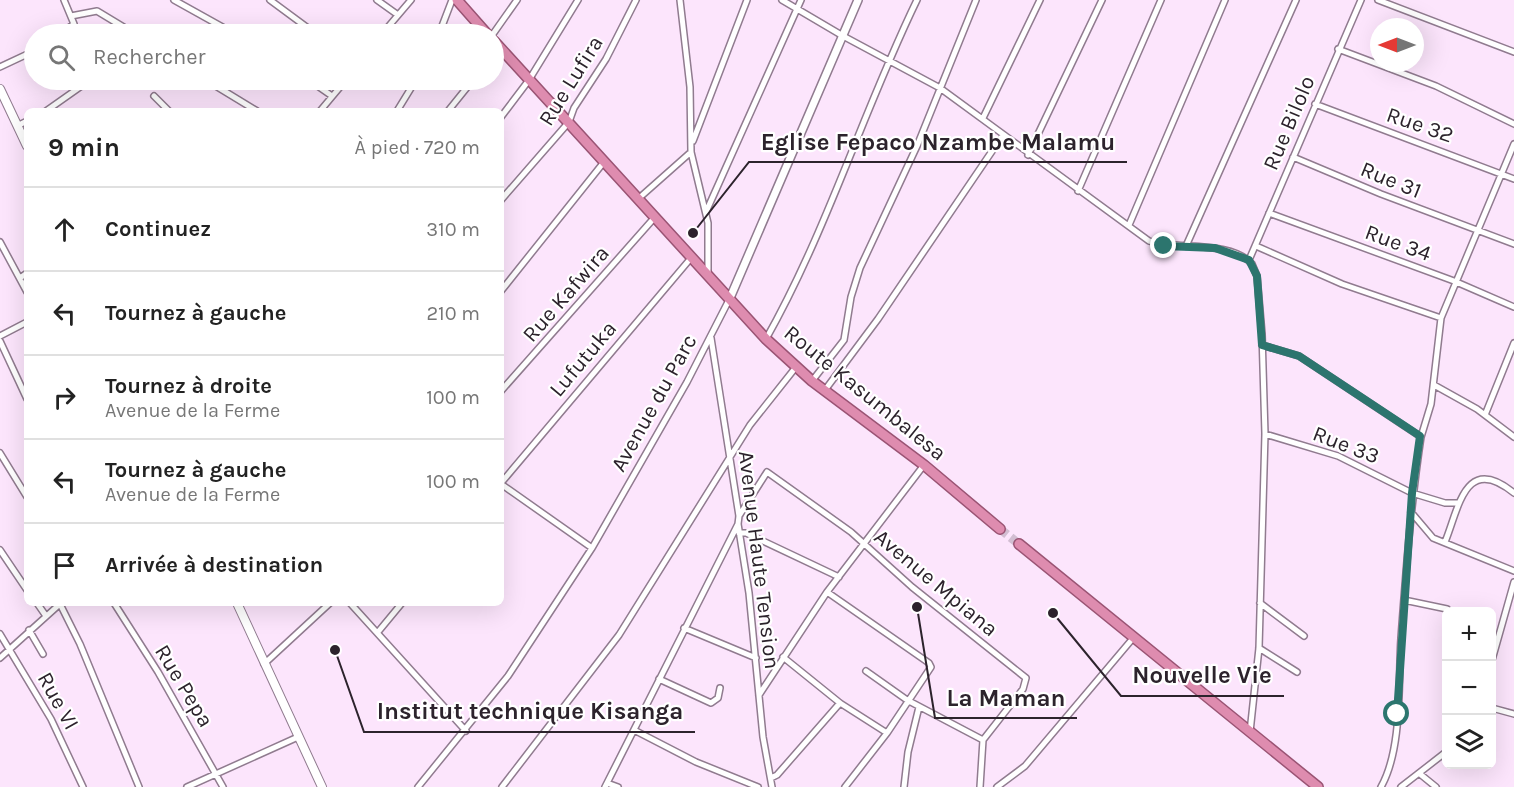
<!DOCTYPE html>
<html lang="fr">
<meta charset="utf-8">
<style>
body{margin:0;font-family:Karla,sans-serif;background:#f2f2f2;color:#222}
.controls{position:absolute;right:18px;bottom:18px;display:grid;overflow:hidden;border-radius:9px;box-shadow:0 6px 24px #0002}
.controls button{width:54px;height:54px;display:grid;place-items:center;padding:0;border:0;border-bottom:2px solid #e0e0e0;background:#fff;color:#222;font:30px sans-serif}
.compass{position:absolute;left:1370px;top:18px;width:54px;height:54px;border-radius:50%;background:#fff;box-shadow:0 6px 24px #0002;rotate:270deg}
.stop{position:absolute;width:18px;height:18px;margin:-14px;border:4px solid #2c756e;border-radius:50%;background:#fff}
.stop.end{background:#2c756e;border-color:#fff;box-shadow:0 2px 6px #0008}
.list{margin:0;padding:0;list-style:none}
h2{display:flex;justify-content:space-between;align-items:center;height:78px;margin:0;padding:0 24px;font-size:26px}
h2 small{font-size:20px;font-weight:400;color:#767676}
.list li{display:grid;grid-template-columns:39px 1fr auto;gap:18px;align-items:center;box-sizing:border-box;height:84px;padding:0 24px;border-top:2px solid #e0e0e0}
.list b{display:block;font-size:22px;white-space:nowrap}
.list p{margin:0;font-size:20px;white-space:nowrap;color:#767676}
.list em{font-size:20px;font-style:normal;color:#767676}
.icon{flex:none;width:33px;height:33px;fill:none;stroke:currentColor;stroke-width:2;stroke-linecap:round;stroke-linejoin:round}
.map{position:relative;flex:none;width:1514px;height:787px;overflow:hidden}
.search{position:absolute;background:#fff;box-shadow:0 6px 24px #0002;left:24px;top:24px;width:480px;height:66px;display:flex;align-items:center;gap:15px;box-sizing:border-box;padding:0 21px;border-radius:33px;color:#767676;font-size:22px}
.panel{position:absolute;background:#fff;box-shadow:0 6px 24px #0002;left:24px;top:108px;width:480px;height:498px;border-radius:9px}
.map>svg:first-child{display:block}
.lines{fill:none;stroke-linecap:round;stroke-linejoin:round}
.trunk-tunnel{stroke:#d2bed2;stroke-width:9;stroke-dasharray:9 4.5;stroke-linecap:butt}
.minor-casing{stroke:#907b8f;stroke-width:8}
.tertiary-casing{stroke:#907b8f;stroke-width:10}
.secondary-casing{stroke:#907b8f;stroke-width:10}
.trunk-casing{stroke:#9a5474;stroke-width:12}
.minor{stroke:#fff;stroke-width:5}
.tertiary{stroke:#fff;stroke-width:7}
.secondary{stroke:#fff;stroke-width:8}
.trunk{stroke:#de8caf;stroke-width:9}
.route{stroke:#2c756e;stroke-width:8}
.labels{text-anchor:middle;dominant-baseline:central;stroke-width:4.5;stroke-linejoin:round;paint-order:stroke}
.street-label{font-size:22px;fill:#2c232c;stroke:#fff}
.leader{fill:none;stroke:#2c232c;stroke-width:2}
.callout-dot{fill:#2c232c;stroke:#fff;stroke-width:2}
.callout-label{font-size:24px;text-anchor:middle;font-weight:bold;fill:#2c232c;stroke:#fff;stroke-width:4.5;stroke-linejoin:round;paint-order:stroke}
</style>
<div class="map">
<svg width="1514" height="787" viewBox="0 0 1514 787">
<rect width="100%" height="100%" fill="#fce5fc"/>
<g class="lines">
<!-- trunk-tunnel -->
<path class="trunk-tunnel" d="M1000,529L1019,544"/>
<!-- minor casing -->
<g class="minor-casing">
<path id="minor" d="M174,0L235,34
M270,0L316,34
M377,0L398,15
M680,0L690,87L691,152L708,223V274
M782,0L843,36L940,88L1149,241C1178,250 1230,240 1252,264L1257,276L1262,334L1265,434L1259,648L1250,732
M1378,0L1514,52
M71,16L97,11L135,34
M60,34L74,24L64,0
M382,34L411,0
M439,34L452,0
M493,34L517,0
M1338,49L1436,86L1514,124
M0,67L34,51
M206,80L257,111
M309,80L332,96
M154,96L169,111
M1315,104L1514,179
M46,111L90,80
M320,111L346,80
M397,111L416,80
M448,111L473,80
M501,117L529,80L578,0
M983,118L1040,0
M17,126L27,121
M693,141L747,0
M1028,155L1102,0
M1293,157L1381,194L1514,244
M1078,191L1161,0
M638,199L691,152
M501,200L569,122L574,108L606,59L636,0
M706,212L801,0
M1269,213L1454,281L1514,307
M1129,225L1225,0
M0,242L27,292
M1186,246L1296,0
M1256,246L1342,284L1441,318
M1249,260L1361,0
M20,278L27,273
M501,291L604,162
M0,336L27,322
M711,338L739,516L738,524L749,593L763,737L772,787
M766,339C827,231 863,111 917,0
M0,341L27,399
M1262,345L1299,356L1421,437C1411,503 1406,570 1401,638C1398,681 1403,748 1381,787
M812,381L844,340L851,297L860,268L917,146L976,0
M1434,385L1477,409L1514,437
M825,390L878,319L1003,135
M501,391L655,217
M1485,415L1514,343
M1265,434L1338,456L1412,493L1445,503H1457
M1421,437L1431,404L1441,318L1514,144
M0,453L27,497
M501,483L691,258
M501,484L592,548
M1411,512L1433,538L1514,571
M739,516L767,472L851,532L912,587L1026,678L1023,689L983,740L980,787
M739,533H746L839,577
M1445,542C1459,508 1465,453 1514,493
M0,550L27,590
M827,592L929,663L931,667L887,733L845,787
M1404,600L1447,609
M37,603L46,616
M114,603L158,672L223,787
M350,603L466,731
M1260,603L1304,636
M60,604L80,644L139,787
M684,628L756,658
M29,630L43,654
M378,632L402,603
M0,634L51,719L83,787
M1259,648L1297,672
M783,657L840,703L887,733
M0,658L61,603
M1492,660L1514,582
M264,664L330,603
M866,671L907,700L983,740
M659,679L711,703L718,698L720,688
M759,695L827,592L924,465
M1492,708L1514,714
M634,730L696,762L758,787
M1420,774L1436,787
M771,778L777,775L840,703
M607,783L618,787
M187,787L298,737
M418,787L508,676L592,548L687,382L730,298
M502,787L619,635L750,425L796,367
M605,787L738,524
M904,787L908,752L919,707
M997,787L1025,766L1134,637
M1401,787L1446,752"/>
</g>
<!-- tertiary casing -->
<g class="tertiary-casing">
<path id="tertiary" d="M730,298L858,0"/>
</g>
<!-- secondary casing -->
<g class="secondary-casing">
<path id="secondary" d="M0,89L27,146
M237,603L322,787"/>
</g>
<!-- trunk casing -->
<g class="trunk-casing">
<path id="trunk" d="M457,0L487,34
M494,41L766,339L812,381L924,465L1000,529
M1019,544L1318,787"/>
</g>
<!-- minor -->
<use href="#minor" class="minor"/>
<!-- tertiary -->
<use href="#tertiary" class="tertiary"/>
<!-- secondary -->
<use href="#secondary" class="secondary"/>
<!-- trunk -->
<use href="#trunk" class="trunk"/>
</g>
<g class="lines">
<!-- route -->
<path class="route" d="M1164,246L1215,248L1249,260L1257,276L1262,345L1299,356L1420,436L1412,493L1397,714"/>
</g>
<g class="labels">
<!-- street labels -->
<g class="street-label">
<text transform="translate(571 81) rotate(-58)">Rue Lufira</text>
<text transform="translate(1289 123) rotate(-67)">Rue Bilolo</text>
<text transform="translate(1420 125) rotate(19)">Rue 32</text>
<text transform="translate(1391 180) rotate(22)">Rue 31</text>
<text transform="translate(1398 243) rotate(20)">Rue 34</text>
<text transform="translate(566 294) rotate(-49)">Rue Kafwira</text>
<text transform="translate(583 359) rotate(-50)">Lufutuka</text>
<text transform="translate(865 393) rotate(39)">Route Kasumbalesa</text>
<text transform="translate(654 403) rotate(-61)">Avenue du Parc</text>
<text transform="translate(1346 445) rotate(21)">Rue 33</text>
<text transform="translate(759 560) rotate(83)">Avenue Haute Tension</text>
<text transform="translate(936 583) rotate(40)">Avenue Mpiana</text>
<text transform="translate(184 686) rotate(59)">Rue Pepa</text>
<text transform="translate(58 701) rotate(61)">Rue VI</text>
</g>
</g>
<!-- callouts -->
<path class="leader" d="M693 233L749 162H1127M1053 613L1121 696H1284M917 607L935 718H1077M335 650L364 732H695"/>
<g class="callout-dot">
<circle cx="693" cy="233" r="6"/>
<circle cx="1053" cy="613" r="6"/>
<circle cx="917" cy="607" r="6"/>
<circle cx="335" cy="650" r="6"/>
</g>
<g class="callout-label">
<text x="938" y="150">Eglise Fepaco Nzambe Malamu</text>
<text x="1202" y="683">Nouvelle Vie</text>
<text x="1006" y="706">La Maman</text>
<text x="530" y="719">Institut technique Kisanga</text>
</g>
</svg>
<div class="controls">
<button>+</button>
<button>−</button>
<button><svg class="icon" aria-label="layers" viewBox="0 0 24 24"><path d="M12 4l9 5-9 5-9-5zM3 14l9 5 9-5"/></svg></button>
</div>
<svg class="compass" viewBox="-18 -18 36 36"><path d="M0-13l5 13h-10z" fill="#e53935"/><path d="M0 13l5-13h-10z" fill="#767676"/></svg>
<div class="stop" style="left:1397px;top:714px"></div>
<div class="stop end" style="left:1164px;top:246px"></div>
<div class="search"><svg class="icon" aria-label="search" viewBox="0 0 24 24"><circle cx="10" cy="10" r="6"/><path d="M15 15l6 6"/></svg>Rechercher</div>
<section class="panel">
<h2>9 min<small>À pied · 720 m</small></h2>
<ul class="list">
<li><svg class="icon" aria-label="ahead" viewBox="0 0 24 24"><path d="M12 20V5M6 11l6-6 6 6"/></svg><div><b>Continuez</b></div><em>310 m</em></li>
<li><svg class="icon" aria-label="left" viewBox="0 0 24 24"><path d="M17 20v-9H6M10 6l-5 5 5 5"/></svg><div><b>Tournez à gauche</b></div><em>210 m</em></li>
<li><svg class="icon" aria-label="right" viewBox="0 0 24 24"><path d="M7 20v-9h11M14 6l5 5-5 5"/></svg><div><b>Tournez à droite</b><p>Avenue de la Ferme</p></div><em>100 m</em></li>
<li><svg class="icon" aria-label="left" viewBox="0 0 24 24"><path d="M17 20v-9H6M10 6l-5 5 5 5"/></svg><div><b>Tournez à gauche</b><p>Avenue de la Ferme</p></div><em>100 m</em></li>
<li><svg class="icon" aria-label="arrive" viewBox="0 0 24 24"><path d="M6 21V4h12l-3 4 3 4H6"/></svg><div><b>Arrivée à destination</b></div></li>
</ul>
</section>
</div>
